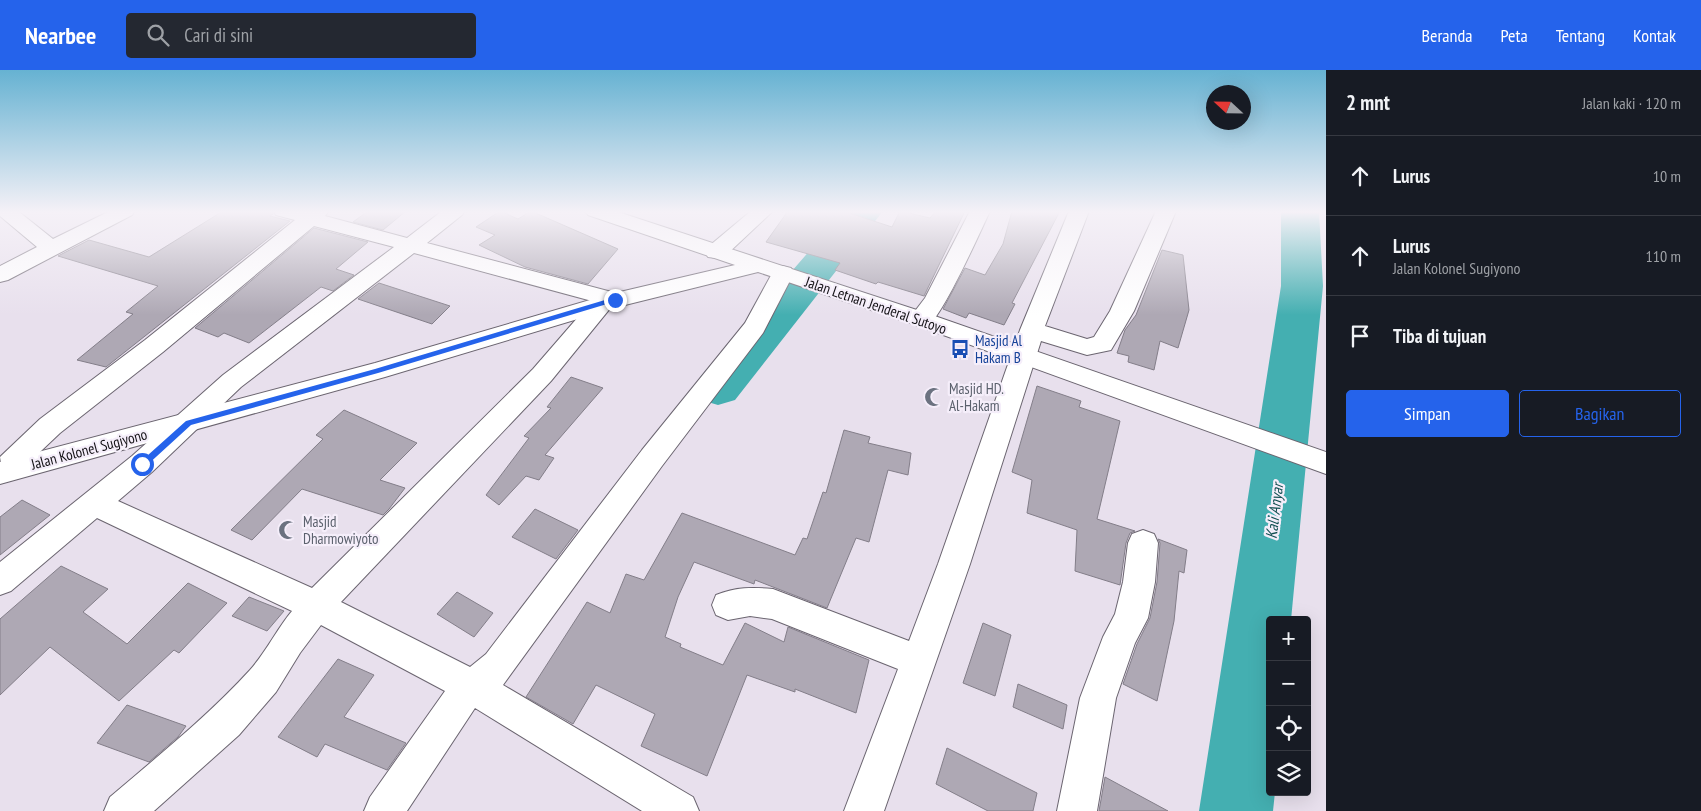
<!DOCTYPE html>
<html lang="id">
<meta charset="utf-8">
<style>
body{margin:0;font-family:"PT Sans Narrow",sans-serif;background:#242831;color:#f1f3f6}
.controls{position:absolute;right:15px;bottom:15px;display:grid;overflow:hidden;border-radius:5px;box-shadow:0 5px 20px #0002}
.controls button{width:45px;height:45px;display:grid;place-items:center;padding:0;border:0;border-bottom:1px solid #363941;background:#171b24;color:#f1f3f6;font:25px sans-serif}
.compass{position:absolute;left:1206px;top:15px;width:45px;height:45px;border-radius:50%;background:#171b24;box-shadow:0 5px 20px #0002;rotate:292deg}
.stop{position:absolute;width:15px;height:15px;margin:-11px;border:4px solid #2563eb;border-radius:50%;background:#fff}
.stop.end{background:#2563eb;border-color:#fff;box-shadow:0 1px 5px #0008}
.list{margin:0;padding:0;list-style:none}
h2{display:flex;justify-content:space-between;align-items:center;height:65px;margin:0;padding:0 20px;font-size:21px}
h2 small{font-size:16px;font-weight:400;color:#9ea1a6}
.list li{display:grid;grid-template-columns:32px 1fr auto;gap:15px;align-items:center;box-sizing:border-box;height:80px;padding:0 20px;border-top:1px solid #363941}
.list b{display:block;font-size:19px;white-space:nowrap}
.list p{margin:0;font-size:16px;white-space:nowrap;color:#9ea1a6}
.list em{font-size:16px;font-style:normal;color:#9ea1a6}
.actions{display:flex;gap:10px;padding:15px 20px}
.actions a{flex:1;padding:11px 0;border:1px solid #2563eb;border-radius:5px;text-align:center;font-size:18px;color:#2563eb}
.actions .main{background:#2563eb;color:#fff}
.icon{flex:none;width:28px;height:28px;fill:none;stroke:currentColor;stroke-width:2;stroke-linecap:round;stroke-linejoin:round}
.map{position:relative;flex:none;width:1326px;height:741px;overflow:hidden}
header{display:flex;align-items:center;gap:30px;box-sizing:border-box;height:70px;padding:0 25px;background:#2563eb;color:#fff}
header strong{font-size:24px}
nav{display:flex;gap:28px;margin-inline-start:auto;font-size:18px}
.search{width:350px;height:45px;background:#242831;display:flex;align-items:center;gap:12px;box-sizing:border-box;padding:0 18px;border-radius:5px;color:#9ea1a6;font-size:19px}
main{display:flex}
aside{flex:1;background:#171b24}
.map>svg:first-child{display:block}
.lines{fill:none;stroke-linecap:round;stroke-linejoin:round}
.river{fill:#44afb1;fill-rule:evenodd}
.building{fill:#aea8b4;stroke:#837e89}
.minor-casing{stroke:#6b6570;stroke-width:2}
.major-casing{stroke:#6b6570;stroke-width:2}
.minor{fill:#fff;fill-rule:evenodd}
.major{fill:#fff;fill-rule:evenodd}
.route{fill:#2563eb}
.labels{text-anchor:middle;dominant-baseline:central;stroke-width:4.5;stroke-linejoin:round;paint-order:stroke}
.street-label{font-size:15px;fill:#131115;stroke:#f5eefa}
.transit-label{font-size:15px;fill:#164399;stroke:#f5eefa;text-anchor:start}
.worship-label{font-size:15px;fill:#5b616d;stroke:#f5eefa;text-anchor:start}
.water-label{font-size:16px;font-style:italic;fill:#114f51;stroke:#f5eefa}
</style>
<header>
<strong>Nearbee</strong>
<div class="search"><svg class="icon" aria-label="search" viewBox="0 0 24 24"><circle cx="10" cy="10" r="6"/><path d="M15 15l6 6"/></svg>Cari di sini</div>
<nav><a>Beranda</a><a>Peta</a><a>Tentang</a><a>Kontak</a></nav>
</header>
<main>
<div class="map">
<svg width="1326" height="741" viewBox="0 0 1326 741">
<rect width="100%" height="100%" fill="#e8e0ed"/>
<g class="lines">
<!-- river -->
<path class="river" d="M844,141H883L735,330L718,335L701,330L694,318L701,306Z
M1281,141H1319L1323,216L1291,550H1270V722H1275L1273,741H1199L1281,216Z"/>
</g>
<!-- building -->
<path class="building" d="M223,141H271L273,144L270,146L290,151L106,297L77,290L133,244L126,242L158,216L58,186L89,170L149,187Z
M368,141H406L383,160L353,152Z
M500,141L518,149L531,141L618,179L588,214L525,197L479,175L495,165L476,157Z
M788,141H843L892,157L900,141L930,148L936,141H965L924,226L878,212L876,214L835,200L840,193L766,172Z
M1012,141H1060L1012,233L1015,234L1004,255L969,243L966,248L943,239L965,198L985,205L1003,174Z
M314,158L368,172L336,199L354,205L333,221L321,217L249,273L224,263L218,267L195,258Z
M1162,180L1183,185L1189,240L1178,278L1160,271L1154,300L1128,292L1129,286L1117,283L1125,260L1136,245Z
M379,213L450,236L432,254L358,229Z
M571,307L603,318L545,385L554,388L539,410L526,406L499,435L486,425L529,368L524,366L551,338L547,337Z
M1037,316L1081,331L1079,337L1120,351L1097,449L1135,461L1130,463L1126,473L1120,515L1075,501L1077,460L1027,443L1032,410L1012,402Z
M344,340L417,373L380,410L405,418L389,439L383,445L302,419L252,470L231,460L323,369L316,365Z
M844,360L870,367L868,373L911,383L908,405L888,400L869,472L856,468L827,538L755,510L754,514L694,492L678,527L665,567L681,574L680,577L723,595L745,553L784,572L788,557L869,590L856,643L795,619V622L747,605L707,706L641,676L655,644L596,615L573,654L526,627L587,532L610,543L626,504L644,510L682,443L795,485L803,468L807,469L823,422L826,423Z
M22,430L50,445L0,485V447Z
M535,439L578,460L556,489L512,467Z
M1158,469L1187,480L1184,503L1179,501L1174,551L1157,631L1123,614L1137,574L1150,548L1157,512L1160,473Z
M61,496L108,519L83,542L127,574L188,513L227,533L179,583L174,580L119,631L50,577L0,625V549Z
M457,522L493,543L474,567L437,544Z
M249,527L284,541L267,561L232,546Z
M983,553L1011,565L995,626L963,613Z
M338,589L374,605L344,647L406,673L387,700L325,674L317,687L278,667Z
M1018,614L1067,635L1063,659L1013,637Z
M127,635L186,656L178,667L149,692L97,673Z
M947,678L1037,723L1033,741H988L936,714Z
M1105,707L1168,741H1099Z"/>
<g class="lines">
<!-- minor casing -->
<g class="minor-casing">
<path id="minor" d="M0,141H18L53,169L110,141H135L132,145L8,210L0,212V196L37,177L0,146Z
M273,141H329L325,146L407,168L442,141H465L462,145L427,173L623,225L626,230L623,235L612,236L551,311L341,532L470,597L486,584L642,380L745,253L775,198L783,196L791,198L794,203L763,263L662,396L503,615L693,727L699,741H642L475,638L407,741H364L370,727L445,621L321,555L300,583L276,622L239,665L154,741H104L110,727C158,686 207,647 250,600C266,582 277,559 292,541L97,448L11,521L0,525V492L132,386L223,305L394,177L314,156L163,282L60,363L22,399L12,402L2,399L0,387L40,349L145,270L295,150L276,145ZM414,183L592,231L533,299L312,518L118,431L152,402L241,317Z
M751,141H773L724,187L716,188L708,187L705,182L708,177Z
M970,141H990C981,160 942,248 928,255C923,257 918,256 913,254L909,249L925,228Z
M1069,141H1089L1045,256L1087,269L1094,267L1110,241L1156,141H1176L1134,241L1111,280L1087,285L1041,271L970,494L884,741H844L898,599L772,549L750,546L728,550L716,545L712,535L716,525C736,517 752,517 773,519L909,571L938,494L1020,260Z
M1143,460L1154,464L1158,473L1155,512L1148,548L1135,573L1116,628L1097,741H1057L1080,628L1103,567L1115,544L1123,512L1128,473L1132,464Z"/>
</g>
<!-- major casing -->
<g class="major-casing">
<path id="major" d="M585,141H615L929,244L1326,382V404L913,254L758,202L621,236L385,307L0,414V392L375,293L607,225L735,195L588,145Z"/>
</g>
<!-- minor -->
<use href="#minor" class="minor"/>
<!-- major -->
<use href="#major" class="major"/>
</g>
<!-- sky -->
<linearGradient id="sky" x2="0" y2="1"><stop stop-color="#66b2d2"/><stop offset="0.58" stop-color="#f5f1f7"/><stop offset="1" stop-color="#f5f1f7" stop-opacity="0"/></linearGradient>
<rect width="1326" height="245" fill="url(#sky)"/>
<!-- route -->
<path class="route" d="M615,227L618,230L617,231L378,303L191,355L145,397H139L138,394L186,351L375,299Z"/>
<!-- icons -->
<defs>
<g id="bus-bare" transform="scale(1.5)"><path d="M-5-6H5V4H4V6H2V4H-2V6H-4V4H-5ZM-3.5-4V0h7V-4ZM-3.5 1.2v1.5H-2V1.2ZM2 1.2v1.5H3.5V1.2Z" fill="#1a4fb4" stroke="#f5eefa" stroke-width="2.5" paint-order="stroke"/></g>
<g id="mosque-bare" transform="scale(1.5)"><path d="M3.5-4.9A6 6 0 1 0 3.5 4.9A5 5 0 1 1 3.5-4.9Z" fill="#6b7280" stroke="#f5eefa" stroke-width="2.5" paint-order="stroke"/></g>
</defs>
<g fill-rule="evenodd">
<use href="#bus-bare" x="960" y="279"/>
<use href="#mosque-bare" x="934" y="327"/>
<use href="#mosque-bare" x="288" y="460"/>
</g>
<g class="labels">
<!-- street labels -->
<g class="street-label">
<text transform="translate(876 235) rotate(19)">Jalan Letnan Jenderal Sutoyo</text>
<text transform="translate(89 379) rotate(-15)">Jalan Kolonel Sugiyono</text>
</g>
<!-- transit labels -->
<g class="transit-label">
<text x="975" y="270">Masjid Al<tspan x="975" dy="17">Hakam B</tspan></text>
</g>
<!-- worship labels -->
<g class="worship-label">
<text x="949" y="318">Masjid HD.<tspan x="949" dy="17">Al-Hakam</tspan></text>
<text x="303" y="451">Masjid<tspan x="303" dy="17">Dharmowiyoto</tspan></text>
</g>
<!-- water labels -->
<g class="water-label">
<text transform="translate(1274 441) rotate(-83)">Kali Anyar</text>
</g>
</g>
</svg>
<div class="controls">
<button>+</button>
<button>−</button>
<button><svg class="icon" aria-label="locate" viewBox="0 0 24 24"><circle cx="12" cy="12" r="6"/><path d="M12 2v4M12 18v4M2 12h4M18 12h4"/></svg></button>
<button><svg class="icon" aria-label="layers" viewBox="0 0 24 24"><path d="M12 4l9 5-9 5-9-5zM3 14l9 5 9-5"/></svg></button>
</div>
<svg class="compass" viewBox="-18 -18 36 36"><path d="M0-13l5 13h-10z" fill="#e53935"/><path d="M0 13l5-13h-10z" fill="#9ea1a6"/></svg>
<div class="stop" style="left:142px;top:394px"></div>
<div class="stop end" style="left:615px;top:230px"></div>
</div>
<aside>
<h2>2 mnt<small>Jalan kaki · 120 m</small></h2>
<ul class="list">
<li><svg class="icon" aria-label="ahead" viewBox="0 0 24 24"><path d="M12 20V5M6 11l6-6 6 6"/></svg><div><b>Lurus</b></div><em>10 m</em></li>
<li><svg class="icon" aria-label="ahead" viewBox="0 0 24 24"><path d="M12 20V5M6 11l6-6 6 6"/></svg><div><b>Lurus</b><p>Jalan Kolonel Sugiyono</p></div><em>110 m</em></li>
<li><svg class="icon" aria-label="arrive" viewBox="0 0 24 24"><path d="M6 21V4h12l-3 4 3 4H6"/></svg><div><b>Tiba di tujuan</b></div></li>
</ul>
<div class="actions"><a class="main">Simpan</a><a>Bagikan</a></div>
</aside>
</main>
